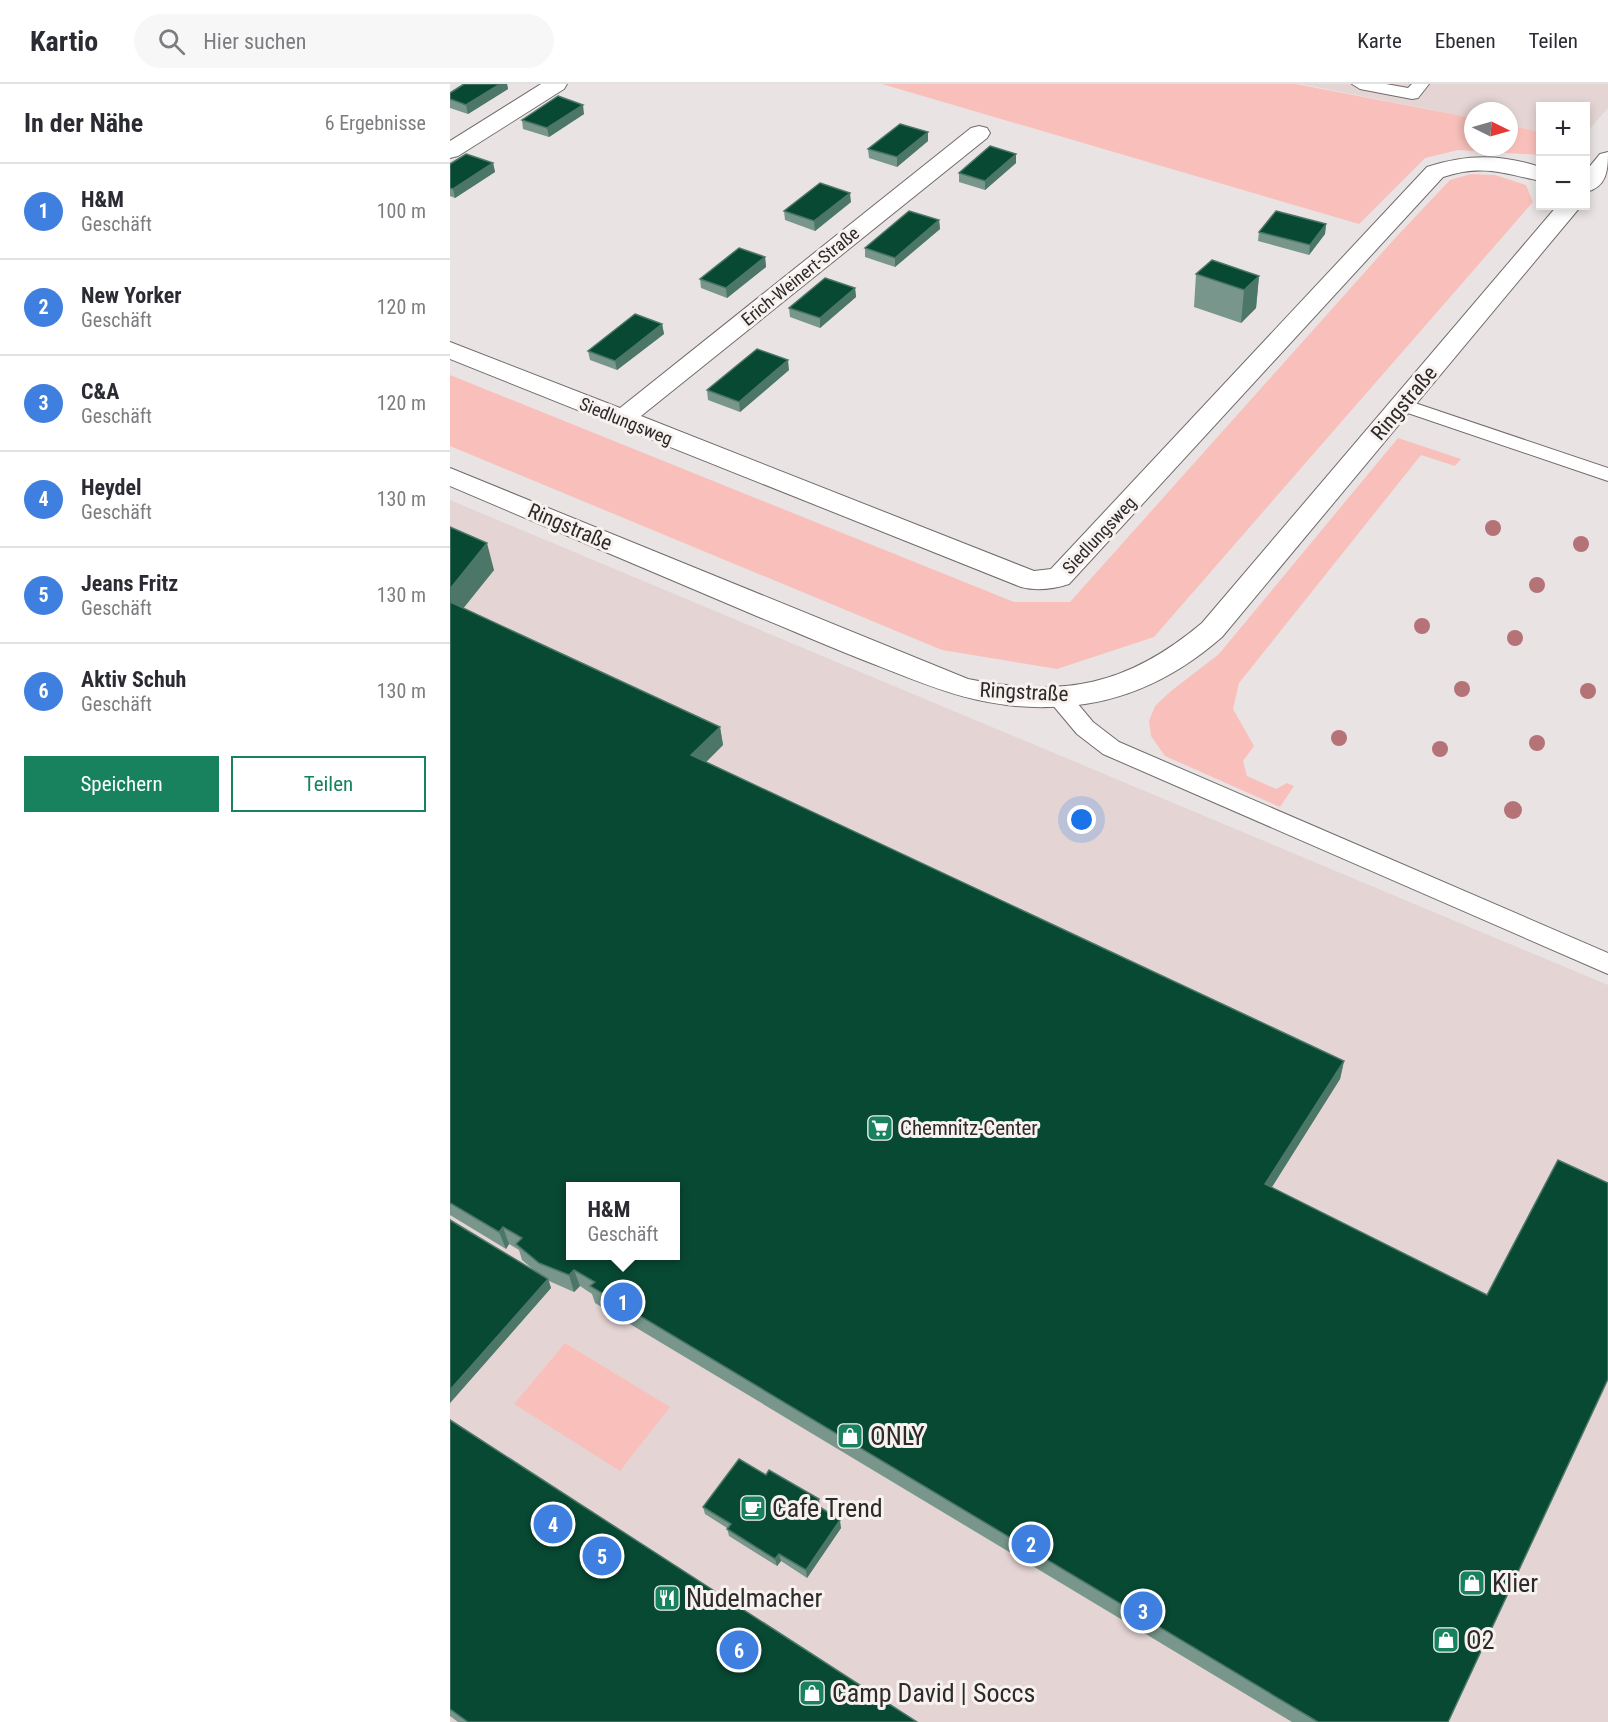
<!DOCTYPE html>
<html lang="de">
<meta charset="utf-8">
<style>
body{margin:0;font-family:"Roboto Condensed",sans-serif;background:#f7f7f7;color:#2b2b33}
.controls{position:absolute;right:18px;top:18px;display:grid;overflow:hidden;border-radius:0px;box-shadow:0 3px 9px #0003}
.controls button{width:54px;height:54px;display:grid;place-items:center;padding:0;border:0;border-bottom:2px solid #e1e1e2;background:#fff;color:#2b2b33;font:30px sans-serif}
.compass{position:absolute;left:1014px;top:18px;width:54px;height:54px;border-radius:50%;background:#fff;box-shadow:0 3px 9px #0003;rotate:95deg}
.you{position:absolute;left:632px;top:736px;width:21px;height:21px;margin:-15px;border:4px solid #fff;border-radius:50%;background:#1a73e8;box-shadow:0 0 0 9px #1a73e833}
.badge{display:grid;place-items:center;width:39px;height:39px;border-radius:50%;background:#18825e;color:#fff;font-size:20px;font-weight:700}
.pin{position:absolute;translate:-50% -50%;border:3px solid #fff;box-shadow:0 2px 6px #0006}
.popup{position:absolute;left:116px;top:1098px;width:114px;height:78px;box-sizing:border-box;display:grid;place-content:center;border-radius:0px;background:#fff;filter:drop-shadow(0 2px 4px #0005);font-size:20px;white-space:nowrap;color:#7c7c81}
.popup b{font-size:22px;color:#2b2b33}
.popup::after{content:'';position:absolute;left:50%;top:100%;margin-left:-12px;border:12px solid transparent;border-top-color:#fff}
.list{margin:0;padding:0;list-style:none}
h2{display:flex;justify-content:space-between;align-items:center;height:78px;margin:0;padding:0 24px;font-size:26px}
h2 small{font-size:20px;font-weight:400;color:#7c7c81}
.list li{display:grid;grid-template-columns:39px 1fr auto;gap:18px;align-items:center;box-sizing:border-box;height:96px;padding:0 24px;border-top:2px solid #e1e1e2}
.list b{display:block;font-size:22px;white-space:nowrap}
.list p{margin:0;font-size:20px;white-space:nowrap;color:#7c7c81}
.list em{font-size:20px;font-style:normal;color:#7c7c81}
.actions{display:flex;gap:12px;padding:18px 24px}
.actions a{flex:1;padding:14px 0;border:2px solid #18825e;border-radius:0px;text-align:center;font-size:21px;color:#18825e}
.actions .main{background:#18825e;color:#fff}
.icon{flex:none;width:33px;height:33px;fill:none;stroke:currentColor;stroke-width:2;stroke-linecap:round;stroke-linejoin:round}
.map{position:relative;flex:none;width:1158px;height:1638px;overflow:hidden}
header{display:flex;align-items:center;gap:36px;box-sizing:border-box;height:84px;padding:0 30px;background:#fff;border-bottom:2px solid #e1e1e2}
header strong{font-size:28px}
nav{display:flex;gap:33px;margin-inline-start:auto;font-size:21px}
.search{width:420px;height:54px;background:#f7f7f7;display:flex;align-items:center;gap:15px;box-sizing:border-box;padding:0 21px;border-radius:33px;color:#7c7c81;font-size:22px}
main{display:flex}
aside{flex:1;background:#fff}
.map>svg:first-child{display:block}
.built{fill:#e4d5d4;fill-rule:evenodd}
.green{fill:#f9c0bb}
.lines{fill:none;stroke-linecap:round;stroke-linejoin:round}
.service-casing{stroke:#716c6b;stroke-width:2}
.minor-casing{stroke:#716c6b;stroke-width:2}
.service{fill:#fff;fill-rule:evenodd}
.minor{fill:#fff;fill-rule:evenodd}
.tree{fill:#b57277}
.wall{fill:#78968b}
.shaded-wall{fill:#4c7768}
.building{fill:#084933;stroke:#4c7768;stroke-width:1.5;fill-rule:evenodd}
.labels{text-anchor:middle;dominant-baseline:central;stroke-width:6;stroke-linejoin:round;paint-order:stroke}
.far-street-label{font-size:18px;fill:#2d2a2a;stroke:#f7f1f0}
.street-label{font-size:21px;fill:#2d2a2a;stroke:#f7f1f0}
.poi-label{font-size:21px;fill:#2d2a2a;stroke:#f7f1f0;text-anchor:start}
.near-poi-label{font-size:26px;fill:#2d2a2a;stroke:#f7f1f0;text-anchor:start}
</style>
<header>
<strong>Kartio</strong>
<div class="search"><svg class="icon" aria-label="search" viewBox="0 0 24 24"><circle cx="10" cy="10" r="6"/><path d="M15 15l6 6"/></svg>Hier suchen</div>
<nav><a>Karte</a><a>Ebenen</a><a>Teilen</a></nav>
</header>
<main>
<aside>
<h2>In der Nähe<small>6 Ergebnisse</small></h2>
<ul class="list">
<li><span class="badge" style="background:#3f7fe0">1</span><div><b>H&amp;M</b><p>Geschäft</p></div><em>100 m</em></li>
<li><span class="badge" style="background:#3f7fe0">2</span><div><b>New Yorker</b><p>Geschäft</p></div><em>120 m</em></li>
<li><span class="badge" style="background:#3f7fe0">3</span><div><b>C&amp;A</b><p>Geschäft</p></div><em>120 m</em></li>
<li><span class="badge" style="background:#3f7fe0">4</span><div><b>Heydel</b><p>Geschäft</p></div><em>130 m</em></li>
<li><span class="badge" style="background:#3f7fe0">5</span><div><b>Jeans Fritz</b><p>Geschäft</p></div><em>130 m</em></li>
<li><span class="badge" style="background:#3f7fe0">6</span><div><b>Aktiv Schuh</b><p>Geschäft</p></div><em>130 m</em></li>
</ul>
<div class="actions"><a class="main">Speichern</a><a>Teilen</a></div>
</aside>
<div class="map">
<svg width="1158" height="1638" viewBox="0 0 1158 1638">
<rect width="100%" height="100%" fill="#e9e3e3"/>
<!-- built -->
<path class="built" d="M851,0H1158V24L1136,49V22H1090V48L1059,41V27H1023V34Z
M0,416L1158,901V1638H0ZM120,1102H225V1172H120Z"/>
<!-- green -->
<path class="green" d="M432,0H846L1023,34V63H1059V41L1090,48V71L1008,66L975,74L909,140Z
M1021,90L1045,91L1076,101L1083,118L704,553L607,585L492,566L0,362V291L564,518H620L948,151L1000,96Z
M948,354L1011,375L1005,382L971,371L789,599L783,625L804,662L793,677L797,692L826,705L837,699L844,702L830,723L715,672L701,652L699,637L705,622L721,607L769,570Z
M115,1259L220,1323L170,1387L64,1320Z"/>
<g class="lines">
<!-- service casing -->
<g class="service-casing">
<path id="service" d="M902,0H936L958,4L962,0H979L968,14L962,15L910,5Z
M953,315L1158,384V397L946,325L943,321L946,317Z
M609,605L617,607L643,638L669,658L1158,869V890L653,670L627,650L601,619L597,613L601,607Z"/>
</g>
<!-- minor casing -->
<g class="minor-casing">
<path id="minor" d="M91,0H117L114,5L8,72L0,74V57Z
M529,42L537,44L540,49L537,54L191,332L584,487L601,485L977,83C1017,70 1051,70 1090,83V97C1053,89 1032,80 993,93L619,500C604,505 586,507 571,503L0,275V258L170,324L521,44Z
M1158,68C1158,86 1157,103 1136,108V87L1150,70Z
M1107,122H1131L772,553C723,596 667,622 600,623C534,625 486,605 426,581C387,566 348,549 309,533C206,489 103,446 0,402V384L518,595C613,614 677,602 752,539Z"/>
</g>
<!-- service -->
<use href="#service" class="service"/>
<!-- minor -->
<use href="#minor" class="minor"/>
</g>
<!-- trees -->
<g class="tree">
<circle cx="1043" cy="444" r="8"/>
<circle cx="1131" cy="460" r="8"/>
<circle cx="1087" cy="501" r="8"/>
<circle cx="972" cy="542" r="8"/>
<circle cx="1065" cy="554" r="8"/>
<circle cx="1012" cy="605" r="8"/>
<circle cx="1138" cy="607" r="8"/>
<circle cx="889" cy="654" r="8"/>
<circle cx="1087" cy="659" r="8"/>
<circle cx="990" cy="665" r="8"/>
<circle cx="1063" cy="726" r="9"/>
</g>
<!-- wall -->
<path class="wall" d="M14,0H57L58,5L18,30L0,24V9Z
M134,30L99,53L73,45L72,36Z
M478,48V57L447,83L419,74L418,65Z
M566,70V79L535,106L509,98V89Z
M43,79L45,88L5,114L0,112V80Z
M401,118L365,147L335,136L334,127Z
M489,136L490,145L445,183L415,173V164Z
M876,140L875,150L859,171L808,157L809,148Z
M315,173L316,183L277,214L251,204L250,195Z
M746,190L809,192L806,224L791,239L744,223Z
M405,204L406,213L370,244L340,233L339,224Z
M212,240L214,250L167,286L140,276L138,267Z
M339,286L290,328L258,316L257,306Z
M0,443L44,486L13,524L270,643L273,661L256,678L894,977L890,995L822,1103L998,1638H842L145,1219L142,1210L130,1202L124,1208L99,1197L101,1204L0,1319V1136L86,1188L72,1176L69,1166L59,1160L56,1165L0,1131Z
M0,1336L467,1638H8L0,1632Z
M316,1391L369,1415L370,1423L391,1444L357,1494L331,1477L327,1482L279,1452L277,1444L255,1430L253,1423Z"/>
<!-- shaded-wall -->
<path class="shaded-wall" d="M50,0H57L58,5L18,30L16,21Z
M133,21L134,30L99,53L97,44Z
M478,48V57L447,83V73Z
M566,70V79L535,106V97Z
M43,79L45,88L5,114L3,105Z
M400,109L401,118L365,147L364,137Z
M489,136L490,145L445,183V174Z
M876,140L875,150L859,171L860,161Z
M315,173L316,183L277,214L276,204Z
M809,192L806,224L791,239L794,206Z
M405,204L406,213L370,244V234Z
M212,240L214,250L167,286L165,277Z
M338,276L339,286L290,328L289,318Z
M37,459L44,486L4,536L0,522V505Z
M270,643L273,661L244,690L241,671Z
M894,977L890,995L813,1117L815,1100Z
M53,1143L59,1160L56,1165L49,1148Z
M124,1186L130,1202L124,1208L119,1191Z
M98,1195L101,1204L0,1319V1306Z
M369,1415L370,1423L366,1428L365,1420Z
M390,1436L391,1444L357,1494L356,1486Z
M329,1470L331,1477L327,1482L325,1475Z"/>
<!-- building -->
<path class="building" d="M14,0H50L16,21L0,15V9Z
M108,12L133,21L97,44L72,36Z
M450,40L478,48L447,73L418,65Z
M540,62L566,70L535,97L509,89Z
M16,70L43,79L3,105L0,104V80Z
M370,99L400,109L364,137L334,127Z
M459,127L489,136L445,174L415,164Z
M826,127L876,140L860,161L809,148Z
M289,164L315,173L276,204L250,195Z
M762,176L809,192L794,206L746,190Z
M375,194L405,204L370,234L339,224Z
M185,230L212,240L165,277L138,267Z
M307,265L338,276L289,318L257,306Z
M0,443L37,459L0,505Z
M0,518L270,643L241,671L894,977L815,1100L1037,1211L1108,1076L1158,1099V1295L998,1638H868L140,1202L145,1198L124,1186L119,1191L89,1179L66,1160L72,1154L53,1143L49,1148L0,1119ZM120,1102H225V1172H120Z
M0,1136L98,1195L0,1306Z
M0,1336L467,1638H18L0,1625Z
M289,1375L316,1391L319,1386L369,1415L365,1420L390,1436L356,1486L329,1470L325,1475L277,1445L281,1440L253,1423Z"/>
<!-- icons -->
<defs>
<g id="supermarket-square" transform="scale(1.35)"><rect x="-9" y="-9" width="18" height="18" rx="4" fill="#18825e" stroke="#f7f1f0"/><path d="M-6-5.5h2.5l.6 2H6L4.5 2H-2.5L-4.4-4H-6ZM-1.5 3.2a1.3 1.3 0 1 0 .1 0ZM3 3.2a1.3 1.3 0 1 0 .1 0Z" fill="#fff"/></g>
<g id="shop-square" transform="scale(1.35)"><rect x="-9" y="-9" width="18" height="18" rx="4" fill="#18825e" stroke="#f7f1f0"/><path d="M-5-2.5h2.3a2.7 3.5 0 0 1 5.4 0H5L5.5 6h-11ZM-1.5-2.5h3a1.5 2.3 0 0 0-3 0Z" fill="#fff"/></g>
<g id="cafe-square" transform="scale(1.35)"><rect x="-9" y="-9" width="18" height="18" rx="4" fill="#18825e" stroke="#f7f1f0"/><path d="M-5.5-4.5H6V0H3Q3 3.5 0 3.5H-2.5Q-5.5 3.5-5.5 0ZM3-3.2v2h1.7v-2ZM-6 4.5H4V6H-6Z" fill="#fff"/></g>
<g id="restaurant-square" transform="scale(1.35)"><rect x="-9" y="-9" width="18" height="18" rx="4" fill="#18825e" stroke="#f7f1f0"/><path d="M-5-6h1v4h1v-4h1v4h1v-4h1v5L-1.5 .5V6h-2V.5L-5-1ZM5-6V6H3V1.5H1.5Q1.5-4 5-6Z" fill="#fff"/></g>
</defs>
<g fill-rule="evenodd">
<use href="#supermarket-square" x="430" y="1044"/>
<use href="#shop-square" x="400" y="1352"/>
<use href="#cafe-square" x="303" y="1424"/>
<use href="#shop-square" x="1022" y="1499"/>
<use href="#restaurant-square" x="217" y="1514"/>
<use href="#shop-square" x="996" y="1556"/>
<use href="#shop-square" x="362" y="1609"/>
</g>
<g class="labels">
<!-- far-street labels -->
<g class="far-street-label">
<text transform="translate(350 192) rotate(-39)">Erich-Weinert-Straße</text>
<text transform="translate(176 337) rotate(22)">Siedlungsweg</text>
<text transform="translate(649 451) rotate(-47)">Siedlungsweg</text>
</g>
<!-- street labels -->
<g class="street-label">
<text transform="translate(954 319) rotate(-50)">Ringstraße</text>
<text transform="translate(120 443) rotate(23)">Ringstraße</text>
<text transform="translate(574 608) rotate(3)">Ringstraße</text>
</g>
<!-- poi labels -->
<g class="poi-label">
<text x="450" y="1044">Chemnitz-Center</text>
</g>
<!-- near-poi labels -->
<g class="near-poi-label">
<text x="420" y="1352">ONLY</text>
<text x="322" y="1424">Cafe Trend</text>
<text x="1042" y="1499">Klier</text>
<text x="236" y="1514">Nudelmacher</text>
<text x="1016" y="1556">O2</text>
<text x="382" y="1609">Camp David | Soccs</text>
</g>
</g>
</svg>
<div class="controls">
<button>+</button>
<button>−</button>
</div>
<svg class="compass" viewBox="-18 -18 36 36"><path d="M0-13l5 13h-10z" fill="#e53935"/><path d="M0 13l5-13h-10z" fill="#7c7c81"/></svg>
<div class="you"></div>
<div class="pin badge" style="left:173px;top:1218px;background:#3f7fe0">1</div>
<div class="popup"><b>H&amp;M</b>Geschäft</div>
<div class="pin badge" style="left:581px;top:1460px;background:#3f7fe0">2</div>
<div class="pin badge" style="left:693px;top:1527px;background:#3f7fe0">3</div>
<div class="pin badge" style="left:103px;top:1440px;background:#3f7fe0">4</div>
<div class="pin badge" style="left:152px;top:1472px;background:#3f7fe0">5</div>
<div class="pin badge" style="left:289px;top:1566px;background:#3f7fe0">6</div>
</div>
</main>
